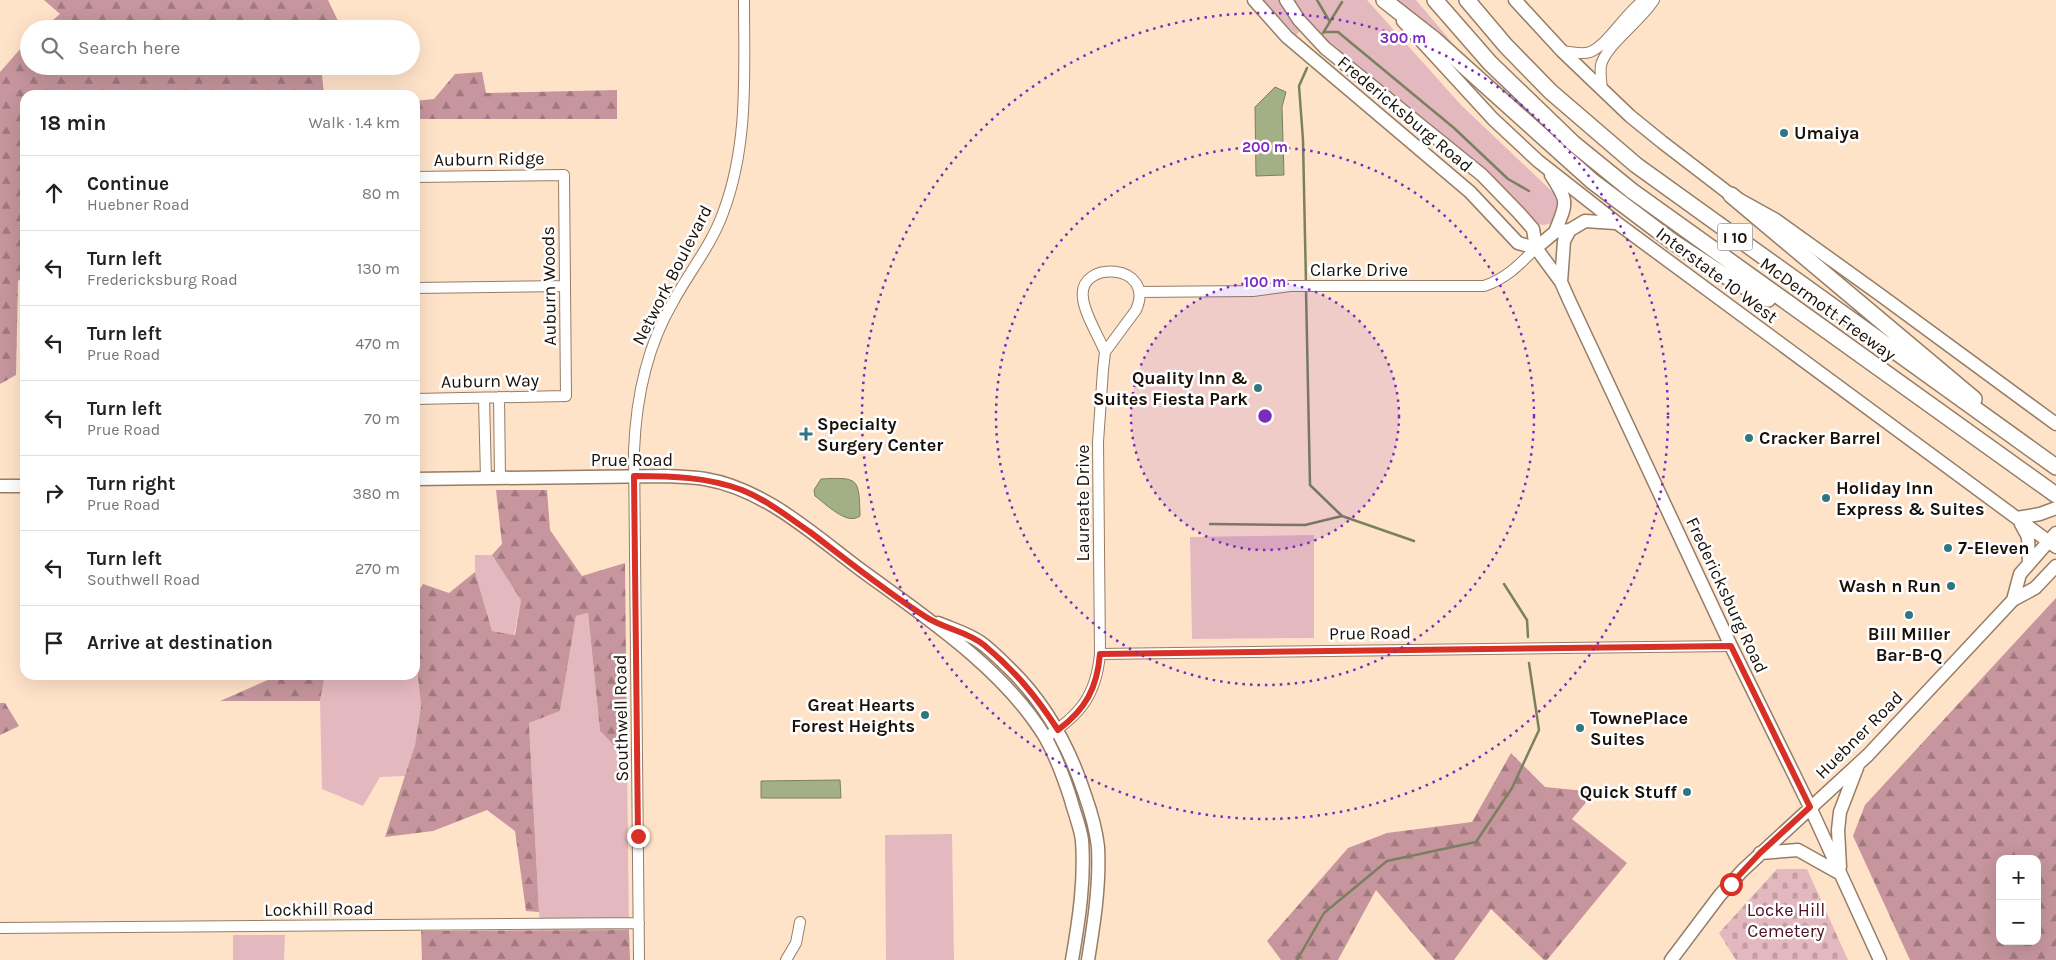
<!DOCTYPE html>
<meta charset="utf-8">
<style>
body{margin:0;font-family:Karla,sans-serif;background:#f2f2f2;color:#222}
.controls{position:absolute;right:15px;bottom:15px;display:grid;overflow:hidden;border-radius:10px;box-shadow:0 5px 20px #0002}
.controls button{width:45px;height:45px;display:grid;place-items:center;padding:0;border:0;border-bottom:1px solid #e0e0e0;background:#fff;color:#222;font:25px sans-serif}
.stop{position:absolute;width:15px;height:15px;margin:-11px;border:4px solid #d93025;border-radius:50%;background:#fff}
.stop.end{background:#d93025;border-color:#fff;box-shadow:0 1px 5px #0008}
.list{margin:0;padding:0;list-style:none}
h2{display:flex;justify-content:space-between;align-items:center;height:65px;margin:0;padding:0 20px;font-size:21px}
h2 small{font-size:16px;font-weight:400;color:#767676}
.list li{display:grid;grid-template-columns:32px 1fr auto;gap:15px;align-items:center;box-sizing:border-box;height:75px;padding:0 20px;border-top:1px solid #e0e0e0}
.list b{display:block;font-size:19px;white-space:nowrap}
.list p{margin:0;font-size:16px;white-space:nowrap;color:#767676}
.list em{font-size:16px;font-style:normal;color:#767676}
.icon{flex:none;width:28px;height:28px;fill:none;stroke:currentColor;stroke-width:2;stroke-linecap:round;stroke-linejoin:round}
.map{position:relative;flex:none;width:2056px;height:960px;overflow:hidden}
.search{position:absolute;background:#fff;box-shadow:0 5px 20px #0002;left:20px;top:20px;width:400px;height:55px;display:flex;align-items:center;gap:12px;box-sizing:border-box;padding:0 18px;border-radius:28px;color:#767676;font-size:19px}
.panel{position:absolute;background:#fff;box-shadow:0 5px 20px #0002;left:20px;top:90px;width:400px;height:590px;border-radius:15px}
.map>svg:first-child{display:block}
.green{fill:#e4b8bf}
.forest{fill:url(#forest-firs);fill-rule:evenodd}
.cemetery{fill:url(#cemetery-stones)}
.water{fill:#a3af85;stroke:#7a8060}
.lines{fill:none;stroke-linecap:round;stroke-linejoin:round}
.stream{stroke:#7a8060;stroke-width:2.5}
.minor-casing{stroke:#967d66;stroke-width:12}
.major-casing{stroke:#967d66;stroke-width:15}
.highway-casing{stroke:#967d66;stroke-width:18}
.minor{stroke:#fff;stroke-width:10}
.major{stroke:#fff;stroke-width:12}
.highway{stroke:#fff;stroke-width:15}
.route{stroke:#d93025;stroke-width:6}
.ring{fill:none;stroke:#7b2cbf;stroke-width:2.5;stroke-dasharray:2.5 5}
.poi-dot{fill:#2e777f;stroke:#fff;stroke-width:2}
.labels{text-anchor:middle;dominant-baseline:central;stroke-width:5;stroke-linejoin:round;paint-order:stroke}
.shield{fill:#fff;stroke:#5f5852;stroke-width:1}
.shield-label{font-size:16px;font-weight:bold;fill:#1a1108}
.street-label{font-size:18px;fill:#1a1108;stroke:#fff}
.poi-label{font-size:18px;font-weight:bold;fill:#1a1108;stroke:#fff;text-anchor:start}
.park-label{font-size:18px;fill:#4c1022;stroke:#fff}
.centre{fill:#7b2cbf;stroke:#fff;stroke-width:2.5}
.ring-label{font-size:15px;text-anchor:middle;font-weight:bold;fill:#7b2cbf;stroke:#fff;stroke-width:5;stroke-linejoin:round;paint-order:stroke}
</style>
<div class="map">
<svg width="2056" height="960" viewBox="0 0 2056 960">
<defs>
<pattern id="forest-firs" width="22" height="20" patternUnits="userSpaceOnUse" patternTransform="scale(1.25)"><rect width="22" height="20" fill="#c6959d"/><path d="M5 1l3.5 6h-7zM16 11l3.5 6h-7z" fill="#a0787e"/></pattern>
<pattern id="cemetery-stones" width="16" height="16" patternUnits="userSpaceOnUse" patternTransform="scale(1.25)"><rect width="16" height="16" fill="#e4b8bf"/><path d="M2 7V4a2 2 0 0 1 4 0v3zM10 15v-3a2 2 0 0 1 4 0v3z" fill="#c39da3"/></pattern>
</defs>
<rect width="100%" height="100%" fill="#ffe3c9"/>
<!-- green -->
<path class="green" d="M1263,0H1367L1461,105L1560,199L1561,208L1552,223L1544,225L1537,224L1511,195L1492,178L1307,24L1296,35Z
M1398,0H1416L1460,52L1456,54Z
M1314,535V638L1192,639L1190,537Z
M475,555H492L521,600L514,635L492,631L475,572Z
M588,613L600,731L627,759L629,930H540L529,723L560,711L576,616Z
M415,650L421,706L415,745L405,776L380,777L363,806L322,789L320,701L325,675H415Z
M952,834L954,960H886L885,835Z
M233,935H285L284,960H233Z"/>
<!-- forest -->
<path class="forest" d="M44,0H328L339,23V29H42L60,14Z
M29,39V66H326L322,75L324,95H25V275L18,281L16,375L0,384V72Z
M482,72L486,93L617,90V119H415V101L434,99L455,74Z
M496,490H547L550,530L582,576L625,563L627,759L600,731L588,613L576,616L560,711L529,723L539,912L526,911L515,831L487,810L433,831L385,837L415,745L421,706L415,650V597L423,584L449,593L475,572L492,631L515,635L521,600L492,555L502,544Z
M2056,598V960H1910L1853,836L1865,805ZM2000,859H2037V941H2000Z
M279,675H325L320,701H220Z
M0,703H5L19,726L0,735Z
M1511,753L1545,787L1595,792L1572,819L1627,863L1547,960H1544L1491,909L1454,960H1435L1376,890L1338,960H1281L1267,941L1348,848L1387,833L1472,822Z
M629,930L630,960H422L421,931Z"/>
<!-- cemetery -->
<path class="cemetery" d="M1777,869H1807L1848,960H1736L1719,933Z"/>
<!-- water -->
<path class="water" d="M1275,87L1286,92L1282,107L1284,175L1256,176L1255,107Z
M821,479C859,477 859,478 860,516C847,526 826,504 815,496L814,490Z
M840,780L841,798H761V781Z"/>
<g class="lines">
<!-- stream -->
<path class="stream" d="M1317,0L1330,22
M1324,32H1338L1454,128L1508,179L1529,191
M1323,33L1342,2
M1306,284L1303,140L1299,86L1307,68
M1306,290L1310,485L1342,516L1414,541
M1210,524L1305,525L1342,516
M1504,584L1527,620L1528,637
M1297,960L1324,913L1387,861L1476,842L1512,788L1539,730L1529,663"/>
<!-- minor casing -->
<g class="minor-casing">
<path id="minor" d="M1562,51C1571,52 1581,55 1590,52C1608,45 1626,12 1644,0
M1602,89C1601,81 1600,72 1601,65C1606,45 1642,20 1654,0
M415,177L564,175L566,396L415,399
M415,288L565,286
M1139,292L1253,291L1290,286H1484C1506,279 1520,264 1536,248
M499,397L500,478
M484,398L486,479
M1100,654L1731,646
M1045,738C1080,715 1096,696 1100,654L1098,442L1103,370L1105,352L1136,310C1157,263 1077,259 1083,298C1084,313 1099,337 1105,352
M0,928L639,923
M639,960L634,451C636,398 646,348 673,302C689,272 711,246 723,213C749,144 744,73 744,0
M786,960L796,943L800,922"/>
</g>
<!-- major casing -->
<g class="major-casing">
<path id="major" d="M1254,0L1287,37L1470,192L1518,243L1536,248
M1286,0L1299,20L1325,48L1482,175L1519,213L1533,229L1536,248L1561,282L1569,300L1731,646L1810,807L1880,960
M1515,0L1562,51L1630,116L1662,142L1731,195L1776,220L1879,294L2056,424
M1403,21L1493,119L1538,161L1617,223L2056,547
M1551,175C1569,203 1567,202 1555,232
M1536,248L1555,232L1570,230L1585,221L1615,223
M1561,282L1564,241L1570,230
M415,479L668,476C680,477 693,477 705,479C765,489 814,535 861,570C924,616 1004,669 1045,737C1056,756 1064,778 1071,800C1074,812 1080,826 1082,840C1085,880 1079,920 1072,960
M0,486H25
M2017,518L2040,514L2056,508
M2021,524L2028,537L2029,564
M2013,600L2020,574L2056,533
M938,623C952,629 967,633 980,642C990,649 999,658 1008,667C1046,703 1069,746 1085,795C1091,812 1096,829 1098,847C1100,885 1094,923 1088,960
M1760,853L1798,850L1839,873
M1840,867L1838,830L1840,812L1858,765
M1671,960L1720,895L1743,870L1868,755L2013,600L2035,588L2056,566"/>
</g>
<!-- highway casing -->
<g class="highway-casing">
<path id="highway" d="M1384,0L1435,40L1592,181L1673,242L1722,274L1768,299
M1435,0L1490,63L1573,143L1632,191L2056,495
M1467,0L1506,46L1551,92L1636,165L2056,467
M1731,195L1974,399"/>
</g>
<!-- minor -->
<use href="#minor" class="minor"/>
<!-- major -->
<use href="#major" class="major"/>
<!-- highway -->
<use href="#highway" class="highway"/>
</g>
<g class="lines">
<!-- route -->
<path class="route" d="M638,836L634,476C672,476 707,477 742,490C767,500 788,517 810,532C848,561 886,592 926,617C944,629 967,631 984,645C1015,671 1036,696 1058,730C1086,709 1097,688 1100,654L1731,646L1810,807L1760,853L1731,884"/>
</g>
<!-- distance rings -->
<circle cx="1265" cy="416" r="134" fill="#7b2cbf" fill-opacity=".12"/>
<g class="ring">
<circle cx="1265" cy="416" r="134"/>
<circle cx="1265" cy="416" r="269"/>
<circle cx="1265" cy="416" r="403"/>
</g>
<!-- markers -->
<g class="poi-dot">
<circle cx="1784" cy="133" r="5"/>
<circle cx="1258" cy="388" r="5"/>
<path d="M803.5 426.5h5v5h5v5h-5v5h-5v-5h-5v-5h5z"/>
<circle cx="1749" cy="438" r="5"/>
<circle cx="1826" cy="498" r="5"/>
<circle cx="1948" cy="548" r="5"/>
<circle cx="1951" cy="586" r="5"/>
<circle cx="1909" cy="615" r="5"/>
<circle cx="925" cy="715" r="5"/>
<circle cx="1580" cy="728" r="5"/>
<circle cx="1687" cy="792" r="5"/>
</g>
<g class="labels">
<!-- shield labels -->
<rect class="shield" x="1717.5" y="223.5" width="35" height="27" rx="4"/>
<g class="shield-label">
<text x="1735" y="237">I 10</text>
</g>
<!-- street labels -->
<g class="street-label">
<text transform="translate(1405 114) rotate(40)">Fredericksburg Road</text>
<text transform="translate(489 159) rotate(-1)">Auburn Ridge</text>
<text x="1359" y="270">Clarke Drive</text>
<text transform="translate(672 275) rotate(-63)">Network Boulevard</text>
<text transform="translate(1717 275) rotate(37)">Interstate 10 West</text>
<text transform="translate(549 286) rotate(-91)">Auburn Woods</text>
<text transform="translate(1828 309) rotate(36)">McDermott Freeway</text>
<text transform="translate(490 381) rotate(-1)">Auburn Way</text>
<text x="632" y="460">Prue Road</text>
<text transform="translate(1083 503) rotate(-90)">Laureate Drive</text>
<text transform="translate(1727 595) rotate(65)">Fredericksburg Road</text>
<text transform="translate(1370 633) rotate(-1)">Prue Road</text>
<text transform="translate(621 718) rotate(-91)">Southwell Road</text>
<text transform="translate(1859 735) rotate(-45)">Huebner Road</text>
<text transform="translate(319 909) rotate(-1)">Lockhill Road</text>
</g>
<!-- poi labels -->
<g class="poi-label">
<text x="1794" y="133">Umaiya</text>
<text x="1248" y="378" text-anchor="end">Quality Inn &amp;<tspan x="1248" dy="21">Suites Fiesta Park</tspan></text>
<text x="817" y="424">Specialty<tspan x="817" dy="21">Surgery Center</tspan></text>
<text x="1759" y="438">Cracker Barrel</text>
<text x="1836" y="488">Holiday Inn<tspan x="1836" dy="21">Express &amp; Suites</tspan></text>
<text x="1958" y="548">7-Eleven</text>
<text x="1941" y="586" text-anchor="end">Wash n Run</text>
<text x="1909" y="634" text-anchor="middle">Bill Miller<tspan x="1909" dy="21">Bar-B-Q</tspan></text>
<text x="915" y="705" text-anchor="end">Great Hearts<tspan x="915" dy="21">Forest Heights</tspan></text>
<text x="1590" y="718">TownePlace<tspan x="1590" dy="21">Suites</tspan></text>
<text x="1677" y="792" text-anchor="end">Quick Stuff</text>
</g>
<!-- park labels -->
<g class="park-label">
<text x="1786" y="910">Locke Hill<tspan x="1786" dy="21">Cemetery</tspan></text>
</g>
</g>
<circle cx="1265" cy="416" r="8" class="centre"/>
<g class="ring-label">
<text x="1403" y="43">300 m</text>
<text x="1265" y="152">200 m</text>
<text x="1265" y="287">100 m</text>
</g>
</svg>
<div class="controls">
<button>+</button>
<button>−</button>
</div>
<div class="stop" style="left:1731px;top:884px"></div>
<div class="stop end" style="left:638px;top:836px"></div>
<div class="search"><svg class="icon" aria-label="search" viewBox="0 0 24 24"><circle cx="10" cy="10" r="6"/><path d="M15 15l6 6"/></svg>Search here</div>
<section class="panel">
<h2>18 min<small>Walk · 1.4 km</small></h2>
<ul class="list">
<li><svg class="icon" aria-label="ahead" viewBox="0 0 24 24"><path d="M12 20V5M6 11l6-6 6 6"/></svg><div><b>Continue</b><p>Huebner Road</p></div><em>80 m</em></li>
<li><svg class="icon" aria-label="left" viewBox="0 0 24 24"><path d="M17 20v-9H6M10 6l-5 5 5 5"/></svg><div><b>Turn left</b><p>Fredericksburg Road</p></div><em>130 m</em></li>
<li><svg class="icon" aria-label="left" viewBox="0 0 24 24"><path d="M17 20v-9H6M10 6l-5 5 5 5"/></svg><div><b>Turn left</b><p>Prue Road</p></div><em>470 m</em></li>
<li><svg class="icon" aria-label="left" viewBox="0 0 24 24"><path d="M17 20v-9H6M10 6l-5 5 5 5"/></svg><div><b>Turn left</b><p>Prue Road</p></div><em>70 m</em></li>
<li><svg class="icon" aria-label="right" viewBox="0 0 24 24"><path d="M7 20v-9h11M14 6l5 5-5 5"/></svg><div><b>Turn right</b><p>Prue Road</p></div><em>380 m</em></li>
<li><svg class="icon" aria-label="left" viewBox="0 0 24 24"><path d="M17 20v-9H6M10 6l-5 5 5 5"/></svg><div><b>Turn left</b><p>Southwell Road</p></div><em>270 m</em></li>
<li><svg class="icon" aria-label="arrive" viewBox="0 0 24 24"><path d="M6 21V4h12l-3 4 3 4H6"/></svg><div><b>Arrive at destination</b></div></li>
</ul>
</section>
</div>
